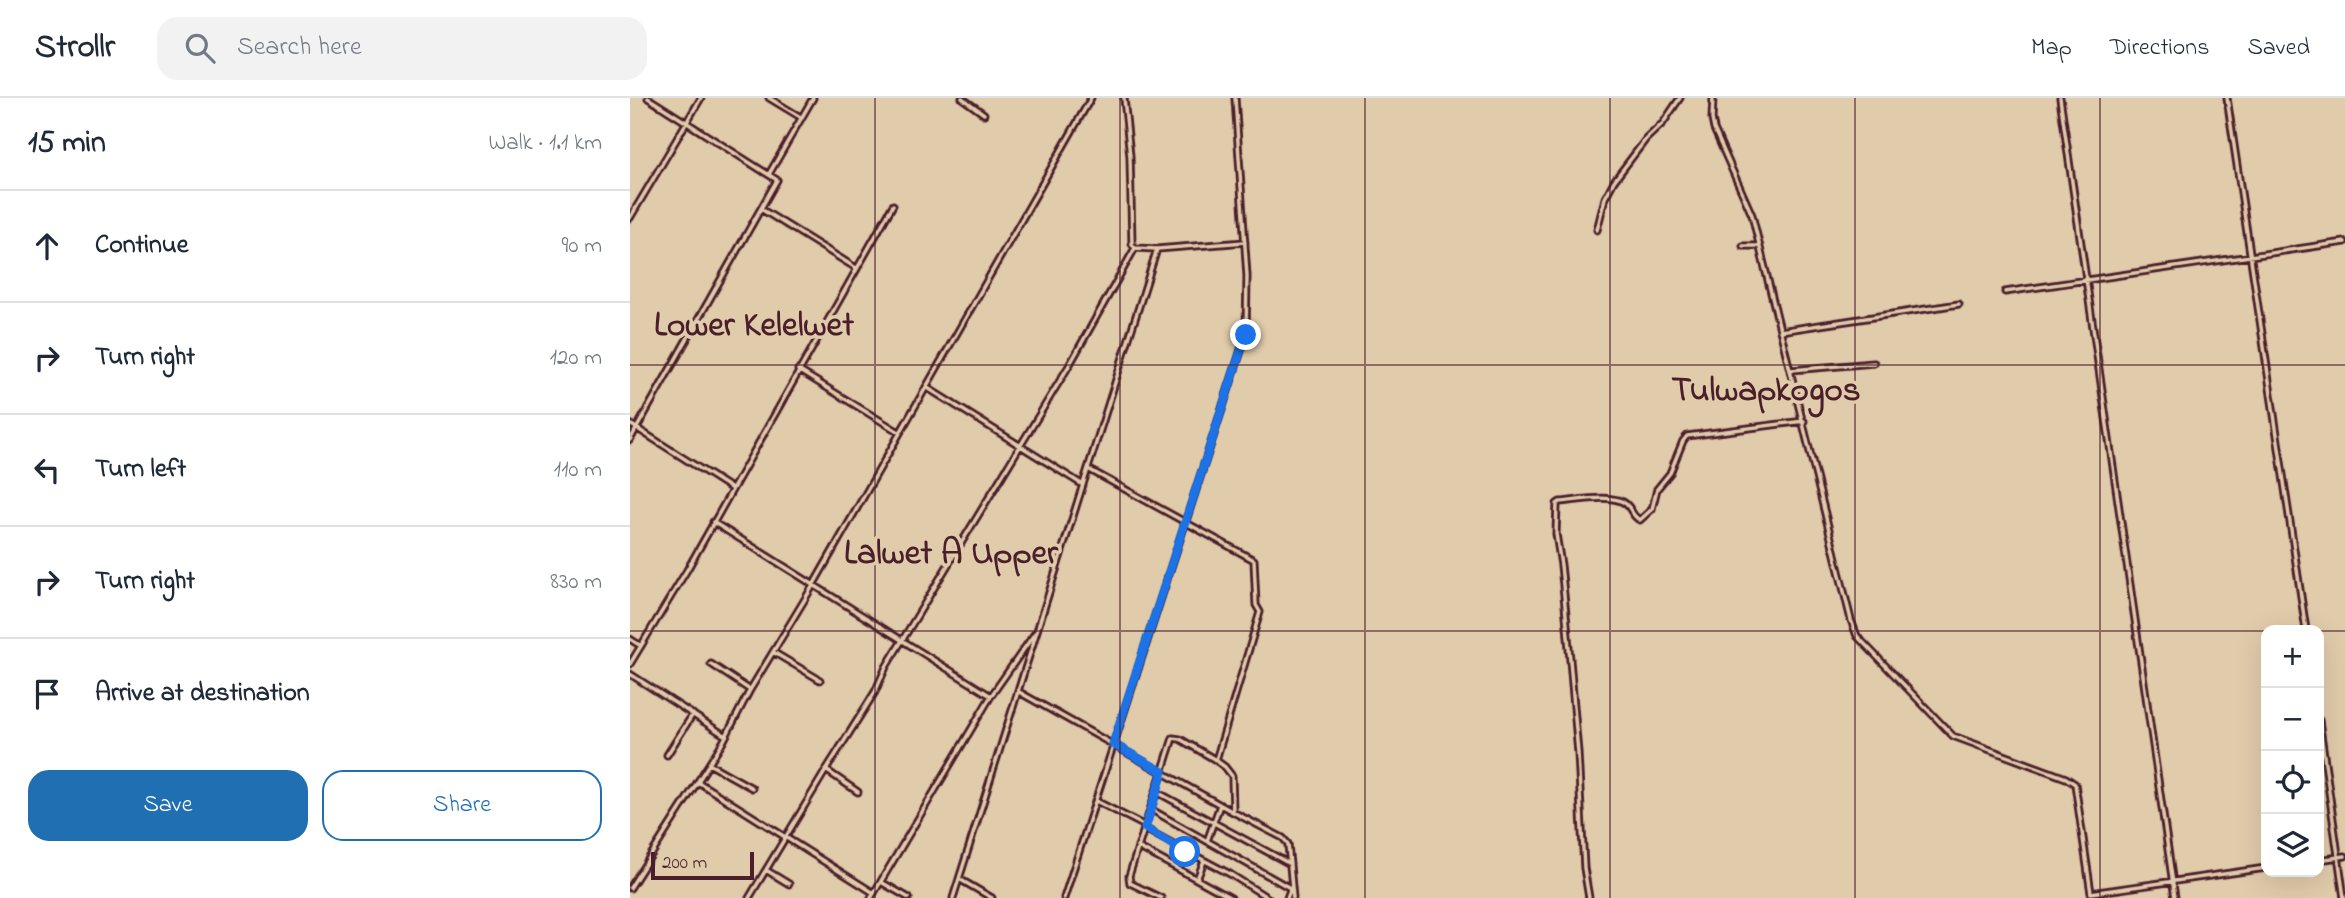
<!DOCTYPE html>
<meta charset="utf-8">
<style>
body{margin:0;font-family:"Indie Flower",sans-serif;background:#f2f2f3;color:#1f2937}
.controls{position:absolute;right:21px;bottom:21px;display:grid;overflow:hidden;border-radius:14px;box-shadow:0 7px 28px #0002}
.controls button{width:63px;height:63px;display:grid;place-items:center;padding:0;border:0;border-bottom:2px solid #e0e1e3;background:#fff;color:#1f2937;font:35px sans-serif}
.scale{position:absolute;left:21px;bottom:18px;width:103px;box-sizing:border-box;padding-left:7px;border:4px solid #4a1f2b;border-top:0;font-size:19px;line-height:24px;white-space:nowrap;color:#4a1f2b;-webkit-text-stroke:5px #e0cbaa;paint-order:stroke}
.stop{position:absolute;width:21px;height:21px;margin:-16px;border:5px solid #1a73e8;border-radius:50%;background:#fff}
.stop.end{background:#1a73e8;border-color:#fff;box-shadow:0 2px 7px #0008}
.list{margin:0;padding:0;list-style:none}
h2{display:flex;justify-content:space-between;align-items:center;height:91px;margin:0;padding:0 28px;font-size:30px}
h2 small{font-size:23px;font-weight:400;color:#747a83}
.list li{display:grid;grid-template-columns:46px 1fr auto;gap:21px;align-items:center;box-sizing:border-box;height:112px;padding:0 28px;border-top:2px solid #e0e1e3}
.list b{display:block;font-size:26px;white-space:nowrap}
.list em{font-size:23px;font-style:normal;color:#747a83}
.actions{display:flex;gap:14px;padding:21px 28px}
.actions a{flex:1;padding:16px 0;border:2px solid #1f6fb2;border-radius:21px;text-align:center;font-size:24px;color:#1f6fb2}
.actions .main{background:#1f6fb2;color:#fff}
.icon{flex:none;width:38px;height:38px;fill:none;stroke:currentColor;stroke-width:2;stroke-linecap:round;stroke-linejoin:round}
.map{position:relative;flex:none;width:1715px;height:800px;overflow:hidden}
header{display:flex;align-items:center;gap:42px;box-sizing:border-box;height:98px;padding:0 35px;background:#fff;border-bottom:2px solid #e0e1e3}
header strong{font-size:33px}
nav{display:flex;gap:38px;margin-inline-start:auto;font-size:24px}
.search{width:490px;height:63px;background:#f2f2f3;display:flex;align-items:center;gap:18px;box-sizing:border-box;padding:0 24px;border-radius:21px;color:#747a83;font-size:26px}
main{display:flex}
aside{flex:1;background:#fff}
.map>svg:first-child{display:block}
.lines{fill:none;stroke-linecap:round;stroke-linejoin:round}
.minor-casing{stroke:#4a1f2b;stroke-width:9}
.minor{stroke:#e0cbaa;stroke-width:3.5}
.route{stroke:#1a73e8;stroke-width:9}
.grid{fill:none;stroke:#4a1f2b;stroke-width:2;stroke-opacity:0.55}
.labels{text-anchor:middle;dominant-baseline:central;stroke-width:7;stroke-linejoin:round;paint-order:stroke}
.quarter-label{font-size:35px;font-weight:bold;fill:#4a1f2b;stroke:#e0cbaa}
</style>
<header>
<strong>Strollr</strong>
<div class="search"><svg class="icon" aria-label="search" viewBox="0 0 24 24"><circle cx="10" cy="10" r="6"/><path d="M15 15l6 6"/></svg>Search here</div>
<nav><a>Map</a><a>Directions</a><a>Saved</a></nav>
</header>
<main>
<aside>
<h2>15 min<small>Walk · 1.1 km</small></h2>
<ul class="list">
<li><svg class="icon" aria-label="ahead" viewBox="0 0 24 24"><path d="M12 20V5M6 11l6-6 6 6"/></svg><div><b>Continue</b></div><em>90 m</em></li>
<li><svg class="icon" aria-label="right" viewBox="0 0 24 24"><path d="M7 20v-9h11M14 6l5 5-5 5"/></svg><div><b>Turn right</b></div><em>120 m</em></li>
<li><svg class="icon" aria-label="left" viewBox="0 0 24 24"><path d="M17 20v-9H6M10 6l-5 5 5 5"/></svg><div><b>Turn left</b></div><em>110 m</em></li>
<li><svg class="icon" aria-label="right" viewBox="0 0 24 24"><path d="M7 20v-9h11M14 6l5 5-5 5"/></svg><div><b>Turn right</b></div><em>830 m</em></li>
<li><svg class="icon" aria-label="arrive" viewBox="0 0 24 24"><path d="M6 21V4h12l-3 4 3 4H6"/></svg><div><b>Arrive at destination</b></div></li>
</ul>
<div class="actions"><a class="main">Save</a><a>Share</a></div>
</aside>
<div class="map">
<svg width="1715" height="800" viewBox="0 0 1715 800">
<rect width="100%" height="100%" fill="#e0cbaa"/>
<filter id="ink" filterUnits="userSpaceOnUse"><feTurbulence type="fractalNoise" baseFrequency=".0143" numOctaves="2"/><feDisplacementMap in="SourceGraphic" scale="14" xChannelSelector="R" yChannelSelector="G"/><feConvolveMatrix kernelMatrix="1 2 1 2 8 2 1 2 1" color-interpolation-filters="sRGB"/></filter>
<g filter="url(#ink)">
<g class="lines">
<!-- minor casing -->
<g class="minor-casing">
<path id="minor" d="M139,0L172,20
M332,0L354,16
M494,0L500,58L502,146L505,150L527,151L615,144
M1083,0L1082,21L1084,31L1122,117L1221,522L1227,538L1323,638L1436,680L1445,686L1461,795L1636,770
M1430,0L1545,800
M1597,0L1676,532
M139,76L183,0
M131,111L226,170
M0,120L71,0
M967,132L975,100L984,83L1016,41L1033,25L1050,0
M1113,148H1130
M1375,194L1715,144
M1150,233L1329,206
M168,272L269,334
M1161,272L1244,265
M296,289L453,387
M0,326L102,391
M0,342L147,82L18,0
M460,372L624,462L626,507L630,514L586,662
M83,424L361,598
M0,541L11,548
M143,554L190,582
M0,566L57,472L263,107
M81,566L120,592
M0,576L96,638
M389,594L603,714L653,740L658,746L663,800
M1689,622L1714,800
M37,657L63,616
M79,666L122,690
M196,672L228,694
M68,684L244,795
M527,694L660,766
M466,703L515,728
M522,712L660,790
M515,731L600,776L638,800
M577,743L590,707
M508,749L601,800
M1689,762L1715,758
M136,772L159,786
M567,781L574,763
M331,782L362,800
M251,784L279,800
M0,790L93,644L120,592L181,491L461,0
M119,800L196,672L245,594L256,569L440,266L505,150
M241,800L361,598L405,535
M323,800L527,151
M434,800L616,237L617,178L605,0
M531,800L500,785L499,778L543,640L550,641L584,661L595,669L602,678L603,714
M657,800L661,789
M959,800L954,770L948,655L937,527L931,467L926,436L927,406L930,404C946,403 983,395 996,406C1002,411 1002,419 1010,422L1022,411L1027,391L1040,375L1053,343L1057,338L1174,323"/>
</g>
<!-- minor -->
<use href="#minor" class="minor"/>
</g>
</g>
<g class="lines" filter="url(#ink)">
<!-- route -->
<path class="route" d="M555,754L515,730L533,674L483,646L616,237"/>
</g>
<!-- grid -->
<path class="grid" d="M245,0V800M490,0V800M735,0V800M980,0V800M1225,0V800M1470,0V800M0,267H1715M0,533H1636M1689,533H1715"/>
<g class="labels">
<!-- quarter labels -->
<g class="quarter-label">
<text x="124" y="228">Lower Kelelwet</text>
<text x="1136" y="293">Tulwapkogos</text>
<text x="321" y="456">Lalwet A Upper</text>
</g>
</g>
</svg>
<div class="controls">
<button>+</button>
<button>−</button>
<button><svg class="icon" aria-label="locate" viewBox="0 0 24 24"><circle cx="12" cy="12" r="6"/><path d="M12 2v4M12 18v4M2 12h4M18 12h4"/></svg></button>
<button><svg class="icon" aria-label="layers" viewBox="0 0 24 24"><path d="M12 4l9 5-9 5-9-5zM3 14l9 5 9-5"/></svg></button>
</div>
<div class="scale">200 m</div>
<div class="stop" style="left:555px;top:754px"></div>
<div class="stop end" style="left:616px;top:237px"></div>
</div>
</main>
